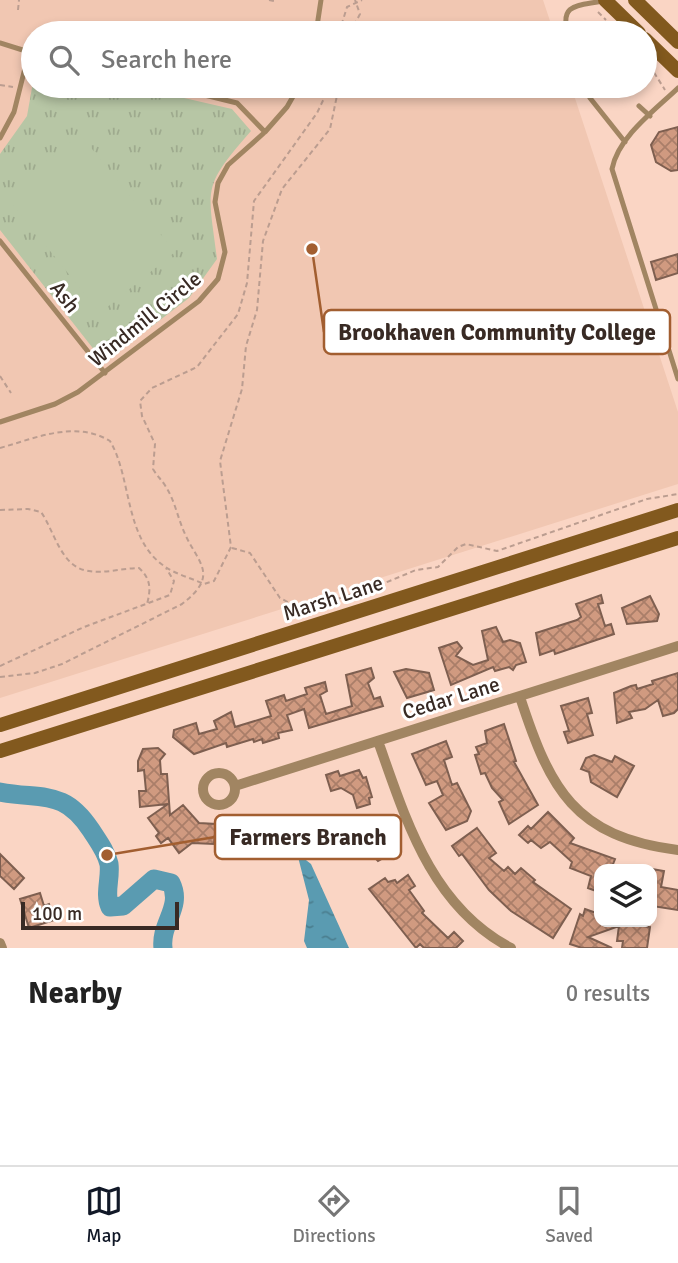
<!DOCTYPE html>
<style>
body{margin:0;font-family:Signika,sans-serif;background:#f2f2f2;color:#222}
.controls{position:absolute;right:21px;bottom:21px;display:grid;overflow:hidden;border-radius:14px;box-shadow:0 4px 10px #0003}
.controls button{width:63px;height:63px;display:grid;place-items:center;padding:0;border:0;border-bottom:2px solid #e0e0e0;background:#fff;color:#222;font:35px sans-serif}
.scale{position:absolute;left:21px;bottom:18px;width:158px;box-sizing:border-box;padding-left:7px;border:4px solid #382a24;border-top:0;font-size:19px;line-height:24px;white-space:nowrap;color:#382a24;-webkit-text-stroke:5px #fff;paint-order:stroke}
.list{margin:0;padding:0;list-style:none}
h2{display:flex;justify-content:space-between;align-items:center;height:91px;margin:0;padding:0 28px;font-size:30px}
h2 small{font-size:23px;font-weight:400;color:#767676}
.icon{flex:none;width:38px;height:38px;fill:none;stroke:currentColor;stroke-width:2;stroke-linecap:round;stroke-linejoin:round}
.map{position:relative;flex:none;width:678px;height:948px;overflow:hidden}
.search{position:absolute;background:#fff;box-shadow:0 4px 10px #0003;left:21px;right:21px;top:21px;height:77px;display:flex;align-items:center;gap:18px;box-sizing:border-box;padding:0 24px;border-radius:38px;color:#767676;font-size:26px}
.sheet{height:217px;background:#fff}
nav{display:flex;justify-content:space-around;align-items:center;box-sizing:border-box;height:98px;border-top:2px solid #e0e0e0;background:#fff;font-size:19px;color:#767676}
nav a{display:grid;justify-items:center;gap:4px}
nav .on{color:#111827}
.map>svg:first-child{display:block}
.built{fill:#f1c7b2}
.grass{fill:url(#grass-tufts)}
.park{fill:#b7c6a5}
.water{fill:url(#water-ripples)}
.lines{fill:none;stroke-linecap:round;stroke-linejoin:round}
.river{stroke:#5a9bb1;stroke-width:19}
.building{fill:url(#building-cross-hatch);stroke:#7e5f50;stroke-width:2}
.path{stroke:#bb9d90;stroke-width:2;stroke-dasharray:5 3.5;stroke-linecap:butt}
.lane{stroke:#a18562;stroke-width:5}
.street{stroke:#a18562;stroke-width:10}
.secondary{stroke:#82591e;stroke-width:14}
.labels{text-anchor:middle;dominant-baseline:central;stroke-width:6;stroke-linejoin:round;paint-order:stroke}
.street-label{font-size:21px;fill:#382a24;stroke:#fff}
.leader{fill:none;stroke:#a25e30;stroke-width:2.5}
.callout-dot{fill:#a25e30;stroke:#fff;stroke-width:2.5}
.callout{fill:#fff;stroke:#a25e30;stroke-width:2.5}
.callout-label{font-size:23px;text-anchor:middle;font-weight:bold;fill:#382a24}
</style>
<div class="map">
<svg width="678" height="948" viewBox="0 0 678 948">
<defs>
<pattern id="grass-tufts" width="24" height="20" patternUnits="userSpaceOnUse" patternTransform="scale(1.75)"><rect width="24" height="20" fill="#b7c6a5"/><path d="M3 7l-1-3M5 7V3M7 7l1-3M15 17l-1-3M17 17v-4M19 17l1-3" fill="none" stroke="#9eaa8e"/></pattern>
<pattern id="water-ripples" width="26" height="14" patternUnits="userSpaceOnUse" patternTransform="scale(1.75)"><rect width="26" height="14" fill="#5a9bb1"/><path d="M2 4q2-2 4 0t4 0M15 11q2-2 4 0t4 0" fill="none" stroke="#4b7f90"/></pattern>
<pattern id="building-cross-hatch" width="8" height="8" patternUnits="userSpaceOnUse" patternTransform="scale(1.75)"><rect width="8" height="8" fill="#d09a80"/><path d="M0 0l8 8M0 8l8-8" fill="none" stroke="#aa7e69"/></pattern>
</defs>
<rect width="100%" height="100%" fill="#fad5c4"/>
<!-- built -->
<path class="built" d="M0,0H543L554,33H33V86H571L678,412V484L0,698Z"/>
<!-- grass -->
<path class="grass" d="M33,82V86H132L232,109L251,131C201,188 208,187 217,259L189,298L114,355L99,356L0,230V154L27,116Z"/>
<!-- park -->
<path class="park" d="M80,134L175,252L100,313L5,195Z"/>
<!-- water -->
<path class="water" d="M297,853L311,864L349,948H307L304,941L309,900Z"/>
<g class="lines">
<!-- river -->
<path class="river" d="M0,792C44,800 64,789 91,830C98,841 106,851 109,864C111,878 104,894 110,907L123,906L154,879L171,883C183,907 160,923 163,948"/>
</g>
<!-- building -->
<path class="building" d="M678,127V170L671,171L656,162L651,145L659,132Z
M678,254V273L656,280L651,262Z
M601,595L603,603L598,604L605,626L611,624L614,634L555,654L554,650L540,655L536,633L577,620L581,617L576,604Z
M650,596L659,614L657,621L627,624L622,608Z
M496,627L503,642L510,640L520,643L526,662L516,665L513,670L509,667L495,671L493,667L451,685L439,648L457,642L462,648L456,656L473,665L488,660L482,631Z
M371,668L374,678L368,683L374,699L380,697L383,706L309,728L304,709L287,715L292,730L278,733L279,738L263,743L262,739L254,742L253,739L227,747L226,743L194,754L173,737L174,730L196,723L199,734L217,729L214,721L231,712L235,727L271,716L266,701L284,695L286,701L307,694L305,688L325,682L327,691L320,695L326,714L352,706L346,675Z
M406,669L429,673L434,690L407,698L394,672Z
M678,673V709L674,713L663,716L658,700L645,709L629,712L632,718L617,723L614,693L631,686L636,685L637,689L653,684L652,681Z
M588,698L592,713L587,714L593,735L568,743L564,732L569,731L561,706Z
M504,724L516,761L514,762L538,805L509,824L499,802L503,800L492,788L485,773L481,774L475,755L479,754L476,747L487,743L485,731Z
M446,741L452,757L444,760L452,785L457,783L471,811L467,821L446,830L429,803L443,795L437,781L426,785L412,754Z
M158,748L165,754L160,760L161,774H167L170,815L183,805L199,823L216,824L214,844L192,843L179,853L168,838L161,843L156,836L159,833L148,818L168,804L140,807L139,791H146L144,770L138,771V761L143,749Z
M594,755L612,762L615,756L634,766L617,797L591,782L589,772L581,769L586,758Z
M359,770L363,778L366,777L372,797L369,798L370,804L357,808L353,795L341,788L331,791L326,775L338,771L340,776Z
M548,812L574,838L570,843L615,859L611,869H599V892L588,888L591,876L570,868L572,862L550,842L541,848L531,840L528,843L519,835L528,826L531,829Z
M375,819L392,853L378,861L365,847L362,849L349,833Z
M477,828L496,853L489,858L504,871L508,867L515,874L521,868L535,880L533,882L571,909L553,938L511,911L489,890L462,854L459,856L452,846Z
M0,854L24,878L14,889L0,876Z
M652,869L664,871L661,887L678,890V910L652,906Z
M408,875L415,886L409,890L424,911L422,913L448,938L454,932L463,941L456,948H424L420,944L416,948L369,889L385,878L388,882L395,880L397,883Z
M40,893L44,906L49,904L54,920L29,928L20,899Z
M585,909L599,914V922H627L625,924L650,927L647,948H622L623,941H617L619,926L588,937L612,948H582L570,944L580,914L583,916Z"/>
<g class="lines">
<!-- path -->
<path class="path" d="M269,0L274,1
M18,10L19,0
M598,12L606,20
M339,33L347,7L362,0
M350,33L360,14L355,0
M645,58L665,90
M0,85L13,87
M0,376L11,393
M0,448C36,438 75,420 110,441C132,478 124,538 164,566C175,574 191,578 204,584L214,581L231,547L220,461L242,389L246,346L257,310L263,241L282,189L330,129L339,86
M0,510L28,509L41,512C55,532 61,568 89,571C104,574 123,568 139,568C151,579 151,589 147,604
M232,548L250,553L280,598L303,610L380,585L416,570L438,567L458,547L466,544L497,551L647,499L678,494
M0,666L84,627L170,595L174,581L166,568
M0,677L35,673L62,664L182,604C220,575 198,563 185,534C178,519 175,501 166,487C162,480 157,476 153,469L155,444L142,416L140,401L152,388L197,367L238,314L247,283L254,201L317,113L330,86"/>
<!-- lane -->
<path class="lane" d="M316,33L321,0
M568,33C559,3 579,6 602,1
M0,43L29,52L14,112L0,138
M168,86L237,103L265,132
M585,86L590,98L625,142
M678,88C655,110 618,137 612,169L678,379
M639,106L650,116
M0,241L105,373
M0,422L55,404L78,392L199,301L218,279L225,252L215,202L218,183L228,165L265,132L287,107L299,86"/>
<!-- street -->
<path class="street" d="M520,697C550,789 574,837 678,850
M378,741C406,820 431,906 511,948
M203 789a16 16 0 1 1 32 0a16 16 0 1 1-32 0Z
M235,786L678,646
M0,943L2,948"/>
<!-- secondary -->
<path class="secondary" d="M605,0L639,33
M635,0L678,42
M645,39L678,71
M0,725L678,510
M0,751L678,538"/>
</g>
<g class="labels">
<!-- street labels -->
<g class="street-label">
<text transform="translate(65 297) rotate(52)">Ash</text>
<text transform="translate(145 319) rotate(-39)">Windmill Circle</text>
<text transform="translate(333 598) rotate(-18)">Marsh Lane</text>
<text transform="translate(451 698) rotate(-17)">Cedar Lane</text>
</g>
</g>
<!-- callouts -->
<path class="leader" d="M312 249L324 332M107 855L215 837"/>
<g class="callout-dot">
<circle cx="312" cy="249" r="7"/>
<circle cx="107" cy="855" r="7"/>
</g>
<g class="callout">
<rect x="324" y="310" width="346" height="44" rx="7"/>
<rect x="215" y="815" width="186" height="44" rx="7"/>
</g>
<g class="callout-label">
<text x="497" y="340">Brookhaven Community College</text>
<text x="308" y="845">Farmers Branch</text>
</g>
</svg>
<div class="controls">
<button><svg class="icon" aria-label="layers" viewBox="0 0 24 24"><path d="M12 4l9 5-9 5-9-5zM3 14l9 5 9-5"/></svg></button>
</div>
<div class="scale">100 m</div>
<div class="search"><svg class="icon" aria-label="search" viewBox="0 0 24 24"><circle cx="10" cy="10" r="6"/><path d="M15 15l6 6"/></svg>Search here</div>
</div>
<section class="sheet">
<h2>Nearby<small>0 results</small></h2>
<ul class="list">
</ul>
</section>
<nav>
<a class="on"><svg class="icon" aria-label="map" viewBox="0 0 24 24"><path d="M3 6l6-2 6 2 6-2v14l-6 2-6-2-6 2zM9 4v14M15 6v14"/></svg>Map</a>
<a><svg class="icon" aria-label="directions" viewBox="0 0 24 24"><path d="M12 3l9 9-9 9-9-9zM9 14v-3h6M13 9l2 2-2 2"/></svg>Directions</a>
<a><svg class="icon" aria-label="saved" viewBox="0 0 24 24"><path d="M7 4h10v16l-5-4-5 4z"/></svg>Saved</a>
</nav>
